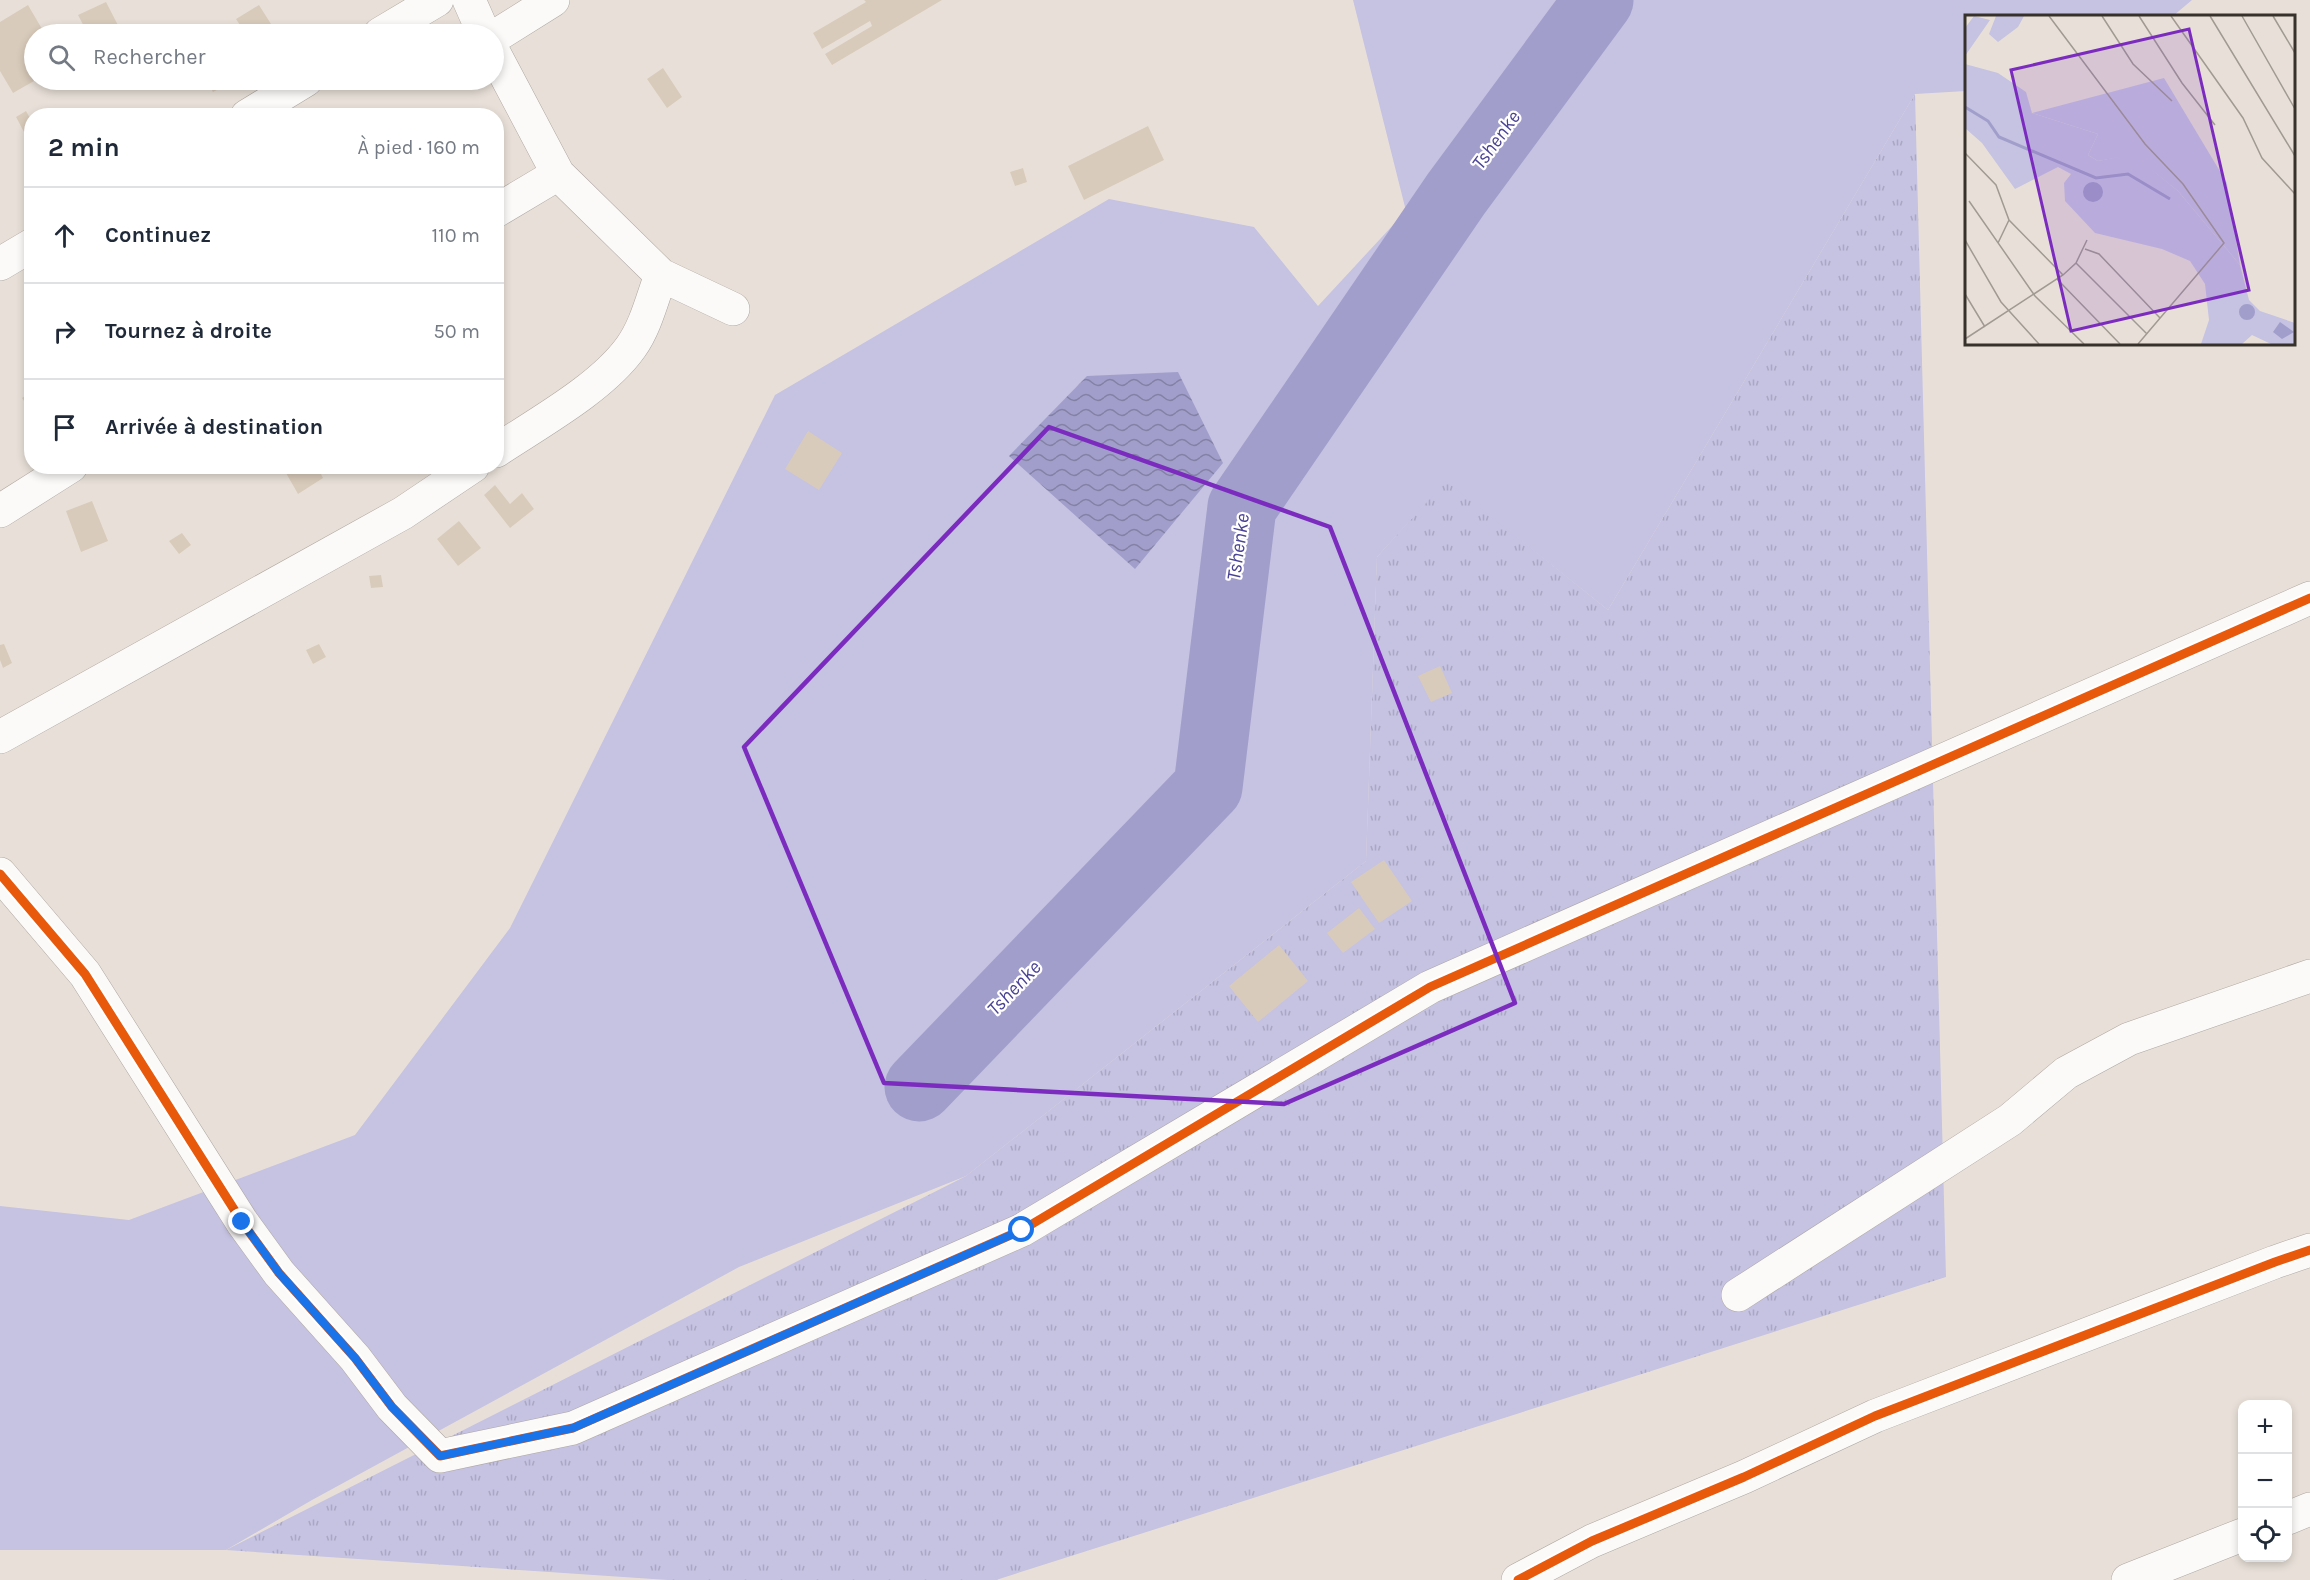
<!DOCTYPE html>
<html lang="fr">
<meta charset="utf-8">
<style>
body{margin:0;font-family:Karla,sans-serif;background:#f2f2f3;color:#1f2937}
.controls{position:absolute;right:18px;bottom:18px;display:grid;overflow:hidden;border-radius:12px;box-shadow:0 3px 9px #0003}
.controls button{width:54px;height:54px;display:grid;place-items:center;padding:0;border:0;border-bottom:2px solid #e0e1e3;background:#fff;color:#1f2937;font:30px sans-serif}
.stop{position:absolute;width:18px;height:18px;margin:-14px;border:4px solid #1a73e8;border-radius:50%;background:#fff}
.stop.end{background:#1a73e8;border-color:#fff;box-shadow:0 2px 6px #0008}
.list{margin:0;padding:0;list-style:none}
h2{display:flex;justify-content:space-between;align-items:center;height:78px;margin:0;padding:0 24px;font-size:26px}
h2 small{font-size:20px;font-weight:400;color:#747a83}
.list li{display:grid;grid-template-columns:39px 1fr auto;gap:18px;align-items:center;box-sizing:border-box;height:96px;padding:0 24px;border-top:2px solid #e0e1e3}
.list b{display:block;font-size:22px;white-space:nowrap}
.list em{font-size:20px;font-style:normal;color:#747a83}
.icon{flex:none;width:33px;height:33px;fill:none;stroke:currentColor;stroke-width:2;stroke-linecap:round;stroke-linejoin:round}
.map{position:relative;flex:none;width:2310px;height:1580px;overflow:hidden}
.search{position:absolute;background:#fff;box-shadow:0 3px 9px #0003;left:24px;top:24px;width:480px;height:66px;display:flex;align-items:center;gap:15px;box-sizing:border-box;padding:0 21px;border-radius:33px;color:#747a83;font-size:22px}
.panel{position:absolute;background:#fff;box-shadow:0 3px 9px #0003;left:24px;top:108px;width:480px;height:366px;border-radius:24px}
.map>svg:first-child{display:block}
.grass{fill:url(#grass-tufts)}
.green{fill:#c5c2e2}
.water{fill:url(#water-waves)}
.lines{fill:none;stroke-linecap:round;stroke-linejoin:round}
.river{stroke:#a19ecb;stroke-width:69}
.building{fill:#d9cbbb}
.minor-casing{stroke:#ada7a1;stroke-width:34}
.minor{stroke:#fcfaf9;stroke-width:33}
.cycleway-casing{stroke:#fff;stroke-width:13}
.cycleway{stroke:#e8590c;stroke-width:9}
.route{stroke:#1a73e8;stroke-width:8}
.marked{fill:none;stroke:#7b2cbf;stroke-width:4.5;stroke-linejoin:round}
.labels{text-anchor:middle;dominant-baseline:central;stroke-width:4.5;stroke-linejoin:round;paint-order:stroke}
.water-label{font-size:20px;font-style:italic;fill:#4a4395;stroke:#fff}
.inset-river{fill:none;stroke:#a19ecb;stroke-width:3}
.inset-road{fill:none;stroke:#a19a93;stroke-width:1.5}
.view{fill:#7b2cbf;fill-opacity:0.15;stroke:#7b2cbf;stroke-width:3}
.inset-edge{fill:none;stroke:#36312b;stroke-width:3}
</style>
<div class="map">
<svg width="2310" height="1580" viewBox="0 0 2310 1580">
<defs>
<pattern id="grass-tufts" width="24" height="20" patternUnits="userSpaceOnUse" patternTransform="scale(1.5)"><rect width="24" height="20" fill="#c5c2e2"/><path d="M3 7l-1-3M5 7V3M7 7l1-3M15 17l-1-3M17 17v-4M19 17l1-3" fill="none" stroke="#aaa7c2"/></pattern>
<pattern id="water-waves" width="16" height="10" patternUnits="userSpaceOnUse" patternTransform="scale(1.5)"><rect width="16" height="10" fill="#a19ecb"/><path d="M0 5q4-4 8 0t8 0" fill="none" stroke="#8481a5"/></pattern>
</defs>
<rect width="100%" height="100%" fill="#e8e0d8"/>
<!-- grass -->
<path class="grass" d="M1915,94L1946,1277L996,1580H668L226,1550L966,1176L1366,861L1377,557L1446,480L1608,610Z"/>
<!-- green -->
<path class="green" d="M1353,0H2192L2173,16H1966V91L1915,94L1608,610L1446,481L1377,557L1366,861L966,1176L739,1267L312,1500L226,1550H0V1206L129,1220L355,1135L510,928L775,395L1109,199L1254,227L1318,306L1406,211Z"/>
<!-- water -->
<path class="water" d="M1178,372L1223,463L1135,569L1009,456L1087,376Z"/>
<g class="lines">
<!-- river -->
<path class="river" d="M919,1087L1208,787L1242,507L1456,194L1599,0"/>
</g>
<!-- building -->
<path class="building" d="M864,0H942L832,65L825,54L872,26L870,21L822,49L813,33L866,2Z
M106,2L121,31L114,34H88L78,15Z
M28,5L45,34H34V81L13,93L0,71V22Z
M259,5L271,24L256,34H246L236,19Z
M663,68L682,97L667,108L647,79Z
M206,80H231L232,82L213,92Z
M26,111L32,122V129L24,132L16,117Z
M1148,126L1164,160L1084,200L1068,166Z
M1023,168L1027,182L1015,186L1010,172Z
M32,392V412L22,398Z
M808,431L842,453L819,490L785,469Z
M282,466H317L323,478L298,494Z
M495,485L510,504L522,493L534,509L510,528L484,495Z
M92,501L108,541L81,552L66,511Z
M459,521L481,548L458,566L437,539Z
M182,533L191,545L179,554L169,541Z
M381,575L383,587L371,588L369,576Z
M4,644L12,663L3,668L0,660V645Z
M319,644L326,657L313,664L306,650Z
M1440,666L1452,693L1431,702L1418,676Z
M1384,860L1412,901L1379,923L1351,882Z
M1359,908L1375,929L1343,953L1327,933Z
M1279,945L1308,981L1258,1022L1229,986Z"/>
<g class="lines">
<!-- minor casing -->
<g class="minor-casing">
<path id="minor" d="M469,0L484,34
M380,34L437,0
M494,37L553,0
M494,53L558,174L661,275L733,309
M247,116L306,80
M496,211L558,174
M0,264L32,245
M496,451C538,423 602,388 631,347C646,326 652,299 661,275
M0,511L71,466
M0,737L403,513L473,466
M0,874L85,974L242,1222L279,1273L355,1358L392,1407L440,1456L573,1428L1022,1230L1430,987L2310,598
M1738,1295L2010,1120L2066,1073L2129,1039L2310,976
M2288,1518L2310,1509
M1518,1580L1592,1541L1744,1477L1875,1416L2275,1262L2310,1250
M2128,1580L2242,1535"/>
</g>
<!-- minor -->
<use href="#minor" class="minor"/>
<!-- cycleway casing -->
<g class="cycleway-casing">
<path id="cycleway" d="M0,874L85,974L242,1222L279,1273L355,1358L392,1407L440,1456L573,1428L1022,1230L1430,987L2310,598
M1518,1580L1592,1541L1744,1477L1875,1416L2275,1262L2310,1250"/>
</g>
<!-- cycleway -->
<use href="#cycleway" class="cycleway"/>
</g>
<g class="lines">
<!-- route -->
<path class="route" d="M242,1222L279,1273L355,1358L392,1407L440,1456L573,1428L1022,1230"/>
</g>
<!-- marked area -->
<path class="marked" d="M1049,427L1330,527L1515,1003L1284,1104L884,1083L744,747Z"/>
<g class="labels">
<!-- water labels -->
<g class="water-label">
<text transform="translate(1496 140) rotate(-54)">Tshenke</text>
<text transform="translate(1238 547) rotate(-82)">Tshenke</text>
<text transform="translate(1014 988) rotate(-46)">Tshenke</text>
</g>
</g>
<!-- overview -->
<g transform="translate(1965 15)">
<rect width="330" height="330" fill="#e8e0d8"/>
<path d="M199,63L262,168L275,250L213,176L168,140L133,146L123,140L133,119L67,98Z" fill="#c5c2e2"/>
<path d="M31,1H59L53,12L33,27L24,19Z" fill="#c5c2e2"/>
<path d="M9,1L25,5L0,41V13ZM0,49L33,58L61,77L67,98L133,119L123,140L133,146L168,139L213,176L275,250L284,285L295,296L330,308V329H306L287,320L277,329H236L244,305L240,269L225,246L197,234L130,218L100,186L99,168L106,159L93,152L50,174L17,128L0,113Z" fill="#c5c2e2"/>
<path d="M118 177a10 10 0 1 1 20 0a10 10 0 1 1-20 0ZM274 297a8 8 0 1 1 16 0a8 8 0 1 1-16 0ZM315,307L329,317L317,324L308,317Z" fill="#a19ecb"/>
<path class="inset-river" d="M0,92L23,106L34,122L131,163L163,159L205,184"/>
<path class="inset-road" d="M84,1L180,129L218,169L259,228L173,329M137,1L168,49L207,86M174,1L217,68L250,110M206,1L278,103L297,143L330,179M245,1L330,141M277,1L330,94M308,1L330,38M0,138L31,170L44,205L98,260M4,186L70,281L119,329M0,225L36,287L74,329M33,228L44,205M120,234L134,239L195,303M111,248L182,319M92,264L155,329M0,279L20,312M0,324L98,260L111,248L122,225"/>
<path class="view" d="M224,14L284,275L106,316L46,55Z"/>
<rect width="330" height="330" class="inset-edge"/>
</g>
</svg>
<div class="controls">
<button>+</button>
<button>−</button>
<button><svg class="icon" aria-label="locate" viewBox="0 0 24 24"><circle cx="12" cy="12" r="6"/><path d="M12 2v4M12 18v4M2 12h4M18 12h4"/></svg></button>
</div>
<div class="stop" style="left:1022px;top:1230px"></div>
<div class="stop end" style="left:242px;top:1222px"></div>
<div class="search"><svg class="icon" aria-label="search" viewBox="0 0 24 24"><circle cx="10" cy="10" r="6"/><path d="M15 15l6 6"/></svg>Rechercher</div>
<section class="panel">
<h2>2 min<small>À pied · 160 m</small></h2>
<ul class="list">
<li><svg class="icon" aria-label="ahead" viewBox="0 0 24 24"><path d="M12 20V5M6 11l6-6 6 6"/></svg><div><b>Continuez</b></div><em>110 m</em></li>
<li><svg class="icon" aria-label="right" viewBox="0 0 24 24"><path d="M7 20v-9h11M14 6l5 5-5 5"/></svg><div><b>Tournez à droite</b></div><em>50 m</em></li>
<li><svg class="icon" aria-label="arrive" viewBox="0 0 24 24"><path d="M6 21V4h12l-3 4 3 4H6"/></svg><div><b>Arrivée à destination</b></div></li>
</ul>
</section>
</div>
